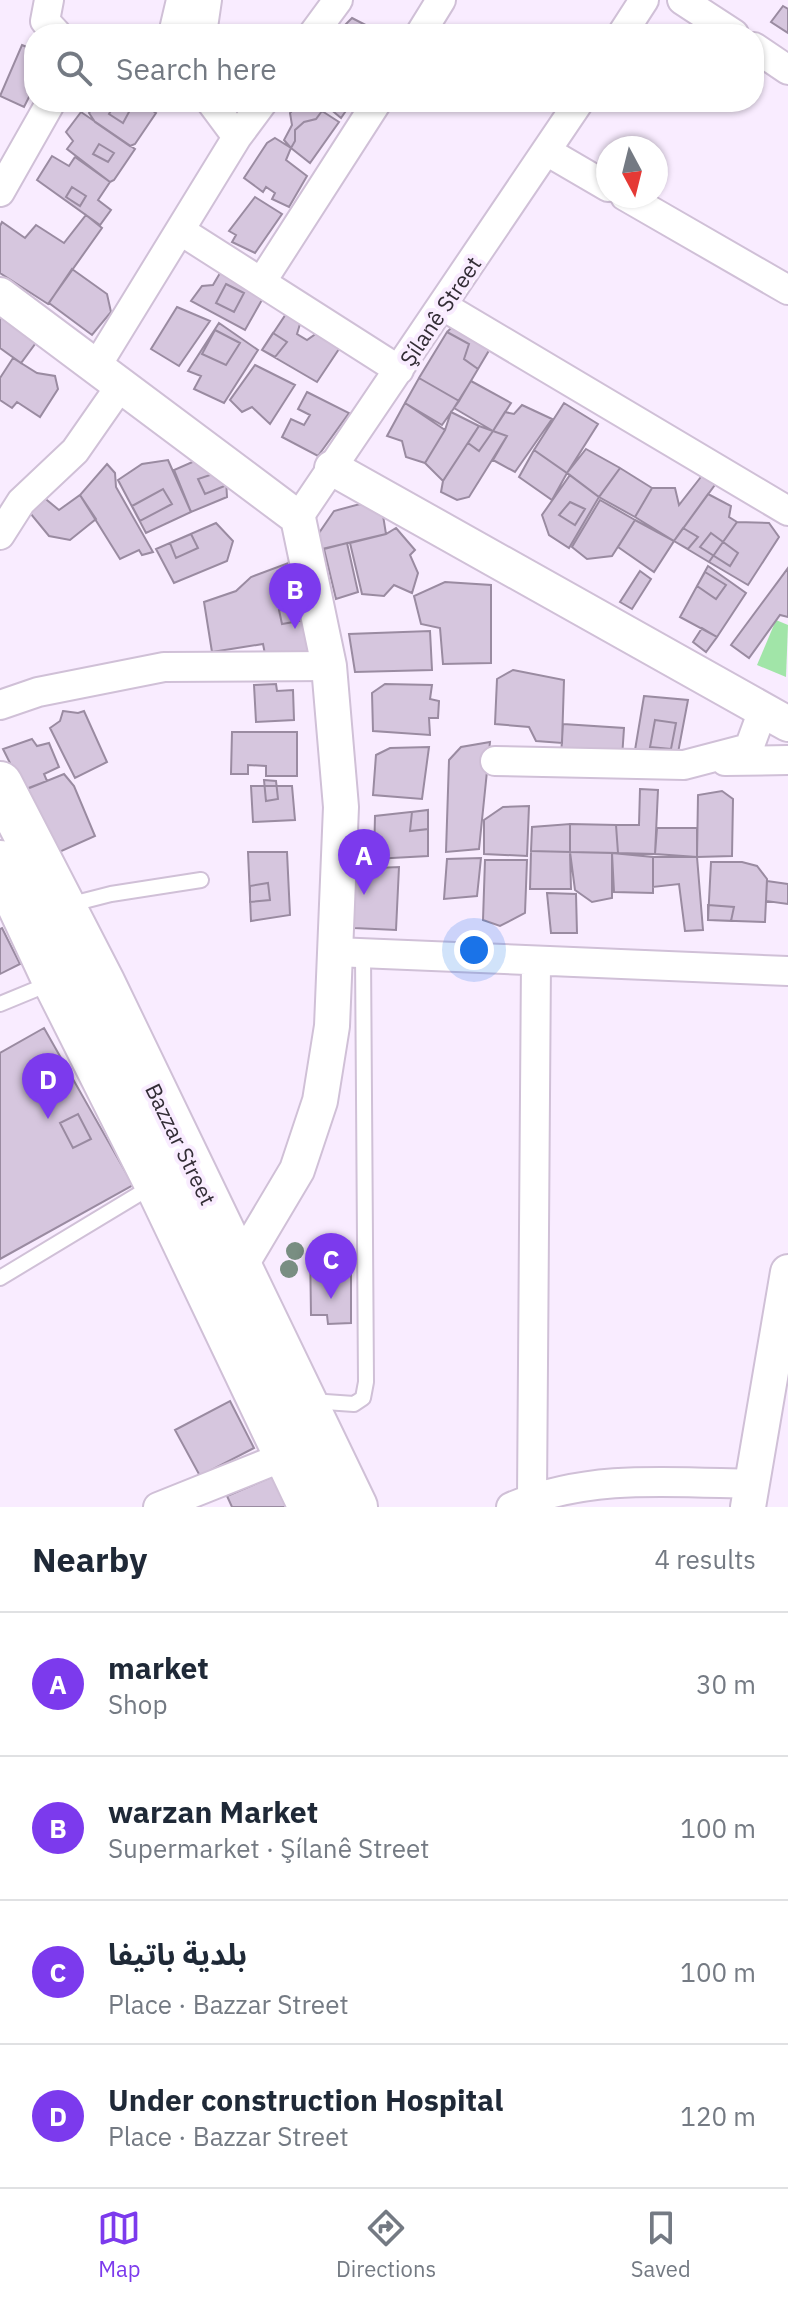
<!DOCTYPE html>
<meta charset="utf-8">
<style>
body{margin:0;font-family:"IBM Plex Sans","Noto Sans Arabic",sans-serif;background:#f6f6f7;color:#1f2937}
.compass{position:absolute;left:596px;top:136px;width:72px;height:72px;border-radius:50%;background:#fff;box-shadow:0 2px 6px #0004;rotate:173deg}
.you{position:absolute;left:474px;top:950px;width:28px;height:28px;margin:-20px;border:6px solid #fff;border-radius:50%;background:#1a73e8;box-shadow:0 0 0 12px #1a73e833}
.badge{display:grid;place-items:center;width:52px;height:52px;border-radius:50%;background:#7c3aed;color:#fff;font-size:26px;font-weight:700}
.pin{position:absolute;translate:-50% -66px;filter:drop-shadow(0 2px 4px #0008)}
.pin::after{content:'';position:absolute;top:42px;width:28px;height:24px;background:inherit;clip-path:polygon(0 0,100% 0,50% 100%)}
.list{margin:0;padding:0;list-style:none}
h2{display:flex;justify-content:space-between;align-items:center;height:104px;margin:0;padding:0 32px;font-size:34px}
h2 small{font-size:26px;font-weight:400;color:#747a83}
.list li{display:grid;grid-template-columns:52px 1fr auto;gap:24px;align-items:center;box-sizing:border-box;height:144px;padding:0 32px;border-top:2px solid #e0e1e3}
.list b{display:block;font-size:30px;white-space:nowrap}
.list p{margin:0;font-size:26px;white-space:nowrap;color:#747a83}
.list em{font-size:26px;font-style:normal;color:#747a83}
.icon{flex:none;width:44px;height:44px;fill:none;stroke:currentColor;stroke-width:2;stroke-linecap:round;stroke-linejoin:round}
.map{position:relative;flex:none;width:788px;height:1507px;overflow:hidden}
.search{position:absolute;background:#fff;box-shadow:0 2px 6px #0004;left:24px;right:24px;top:24px;height:88px;display:flex;align-items:center;gap:20px;box-sizing:border-box;padding:0 28px;border-radius:32px;color:#747a83;font-size:30px}
.sheet{height:680px;background:#fff}
nav{display:flex;justify-content:space-around;align-items:center;box-sizing:border-box;height:112px;border-top:2px solid #e0e1e3;background:#fff;font-size:22px;color:#747a83}
nav a{display:grid;justify-items:center;gap:4px}
nav .on{color:#7c3aed}
.map>svg:first-child{display:block}
.green{fill:#a1e5a8}
.building{fill:#d6c6de;stroke:#9a8ba1;stroke-width:2}
.lines{fill:none;stroke-linecap:round;stroke-linejoin:round}
.service-casing{stroke:#d0c0d7;stroke-width:18}
.minor-casing{stroke:#d0c0d7;stroke-width:32}
.tertiary-casing{stroke:#d0c0d7;stroke-width:38}
.trunk-casing{stroke:#d0c0d7;stroke-width:48}
.service{stroke:#fff;stroke-width:14}
.minor{stroke:#fff;stroke-width:28}
.tertiary{stroke:#fff;stroke-width:34}
.trunk{stroke:#fff;stroke-width:44}
.tree{fill:#798e82}
.labels{text-anchor:middle;dominant-baseline:central;stroke-width:8;stroke-linejoin:round;paint-order:stroke}
.street-label{font-size:22px;fill:#332d36;stroke:#f9ecff}
</style>
<div class="map">
<svg width="788" height="1507" viewBox="0 0 788 1507">
<rect width="100%" height="100%" fill="#f9ecff"/>
<!-- green -->
<path class="green" d="M776,620L788,625L786,677L757,665Z"/>
<!-- building -->
<path class="building" d="M783,6L788,9V33L771,22Z
M352,18L383,34H336Z
M22,45L34,50V87L24,107L0,96Z
M92,102H139L156,113L135,144L130,146L95,122L89,113L94,105Z
M300,102H312L322,111L316,119L304,122L295,130V141L291,148L284,140L292,125L290,113Z
M322,102H352L341,118Z
M115,104L129,112L123,123L109,114Z
M322,111L339,122L310,163L291,148L295,141V130L304,122L316,119Z
M81,112L135,149L114,180L110,182L67,149L73,141L66,132Z
M275,138L291,148L286,160L307,176L289,207L272,199L275,193L266,187L263,192L244,178L267,143Z
M99,144L114,153L108,162L93,154Z
M52,156L69,166L75,157L110,182L98,200L111,210L100,225L37,180Z
M72,187L86,196L80,206L66,197Z
M255,197L282,214L255,253L232,242L236,235L229,231Z
M86,215L102,228L48,304L0,273V226L2,222L25,238L36,225L64,243Z
M72,269L107,294L111,312L92,335L49,303Z
M220,273L263,298L245,330L191,301L202,286L213,285Z
M226,284L244,293L234,312L216,303Z
M177,307L210,321L179,366L151,349Z
M0,311L38,340L21,363L0,348Z
M286,314L300,324L297,334L307,340L317,333L339,349L317,382L262,350Z
M458,321L494,342L459,401L419,378L447,332Z
M219,323L258,350L224,403L194,389L201,376L188,371Z
M215,330L240,343L226,365L202,354Z
M447,332L469,344L464,359L478,369L459,401L419,378Z
M273,333L287,342L275,357L262,350Z
M13,358L37,373L55,376L58,389L40,417L17,402L12,408L0,400V378Z
M255,365L295,385L270,424L252,407L242,412L230,400Z
M419,378L459,401L442,425L405,403Z
M471,381L511,403L493,431L454,408Z
M307,392L349,413L318,456L282,437L291,419L304,425L310,415L298,409Z
M405,403L445,430L425,463L406,457L402,441L387,436Z
M564,403L598,424L567,473L534,450Z
M522,405L552,419L515,472L493,460L507,436L493,431L505,412L514,414Z
M451,412L479,426L443,481L425,463L445,430Z
M479,426L507,436L469,497L457,500L441,492L443,481Z
M479,426L493,431L479,451L468,443Z
M586,449L620,468L599,497L567,473Z
M534,450L567,473L552,500L519,477Z
M204,457L226,479L227,497L191,512L174,470Z
M168,460L191,512L146,533L118,480L142,464Z
M107,464L115,473L116,487L153,552L142,555L139,550L120,559L80,495Z
M620,468L652,488L635,517L599,497Z
M219,472L227,485L205,494L198,479Z
M704,473L717,482L674,541L635,517L652,488H675L679,505Z
M570,475L599,497L569,548L549,535L542,515Z
M163,489L172,504L140,521L132,506Z
M708,494L731,506L729,517L737,522L709,562L674,541Z
M80,495L96,519L70,540L49,536L26,508L42,496L59,510Z
M600,500L635,520L612,556L587,559L572,547Z
M570,502L585,509L575,525L559,515Z
M360,504L382,509L386,534L322,549L317,536L334,511Z
M635,520L674,541L654,572L618,547Z
M737,522L769,523L779,537L748,585L709,562Z
M216,523L233,541L227,561L174,583L156,549Z
M396,528L415,550L410,555L418,573L412,593L394,585L384,596L362,594L350,543L386,534Z
M683,528L698,537L688,549L674,541Z
M711,533L738,553L730,566L700,547Z
M191,534L198,548L176,558L170,543Z
M347,543L358,592L336,599L324,549Z
M291,562L313,651L266,659L263,644L212,652L204,602L236,591L251,577Z
M708,566L746,593L717,637L680,617Z
M788,568V617L780,615L749,658L731,645Z
M640,571L651,579L632,609L620,602Z
M705,572L726,585L716,599L697,586Z
M445,582L491,585V663L443,664L440,628L421,624L414,596Z
M303,606L305,620L282,624L279,610Z
M702,628L717,637L706,652L693,642Z
M430,631L432,670L355,672L349,634Z
M513,670L564,680L562,743L536,741L529,727L495,724L497,679Z
M276,684L277,691L293,690L294,720L256,722L254,685Z
M385,684L432,685L430,699L439,701L438,718H429L430,735L373,731L372,693Z
M644,696L688,700L677,758L634,756Z
M63,711L78,713L84,711L107,762L75,778L50,728L60,721Z
M655,720L676,723L671,749L650,747Z
M563,724L624,728L622,758L561,756Z
M232,732H297V776H266V766L248,765V774H231Z
M32,739L37,746L49,743L59,767L44,774L47,781L18,792L12,767L3,749Z
M490,742L479,849L446,852L449,760L461,747Z
M429,747L422,799L373,795L376,755L390,748Z
M64,774L74,786L95,836L57,853L22,791Z
M264,780L276,781L278,799L266,801Z
M251,786H292L295,820L253,822Z
M640,789L658,790L655,854L618,853L616,825H639Z
M722,791L733,799L732,856L697,857L698,795Z
M529,806L527,856L484,854V820L503,807Z
M428,810V856L374,859L375,816Z
M428,810V829L410,831L412,812Z
M570,824L616,825L618,853L570,852Z
M570,824V852L531,851L532,827Z
M657,828H697V857L655,854Z
M531,851L570,852L571,889H530Z
M248,852H287L290,915L251,921Z
M570,852L612,853V898L592,902L575,890Z
M612,853L653,857V893L614,892Z
M653,857H697L703,930L685,931L679,884L653,887Z
M481,858L477,896L444,899L447,859Z
M485,860H527L525,913L500,926L483,920Z
M711,862H742L757,866L767,879L765,922L708,920Z
M399,867L396,930L354,928L351,869Z
M767,881L788,884V904L766,901Z
M268,883L270,900L250,902V886Z
M547,893L576,894L577,933H551Z
M708,905L734,907L731,921L708,920Z
M2,928L20,964L0,974V929Z
M44,1028L133,1185L0,1259V1053Z
M78,1114L91,1139L73,1148L60,1123Z
M310,1246H351V1323L328,1324L327,1315H311Z
M230,1401L254,1448L200,1476L175,1430Z
M276,1475L290,1507H232L227,1496Z"/>
<g class="lines">
<!-- service casing -->
<g class="service-casing">
<path id="service" d="M68,905L111,894L201,880
M0,1004L51,983
M0,1278L154,1185
M311,1401L354,1404L363,1398L366,1382L363,954"/>
</g>
<!-- minor casing -->
<g class="minor-casing">
<path id="minor" d="M49,0L45,21L57,34
M682,0L734,34
M173,34L181,0
M202,34L207,0
M313,34L338,0
M420,34L441,0
M622,34L644,0
M754,47L788,70
M211,102L237,137
M548,152L608,187
M0,192L51,102
M625,196L788,290
M181,231L399,370
M262,281L377,102
M443,306L788,511
M96,367L237,137L263,102
M298,518L579,102
M0,535L21,502L75,451L121,385
M0,705L38,692L164,667L329,666
M495,761L684,765L749,748L763,710
M725,761L788,760
M335,952L788,971
M532,1498L536,961
M158,1507L288,1455
M511,1507C588,1474 670,1482 752,1484"/>
</g>
<!-- tertiary casing -->
<g class="tertiary-casing">
<path id="tertiary" d="M0,295L298,518L329,666L341,807L332,1026L320,1101L297,1170L240,1266
M332,468L788,724
M748,1507L788,1272"/>
</g>
<!-- trunk casing -->
<g class="trunk-casing">
<path id="trunk" d="M0,784L102,982L355,1507
M0,863L55,981L157,1184L311,1507"/>
</g>
<!-- service -->
<use href="#service" class="service"/>
<!-- minor -->
<use href="#minor" class="minor"/>
<!-- tertiary -->
<use href="#tertiary" class="tertiary"/>
<!-- trunk -->
<use href="#trunk" class="trunk"/>
</g>
<!-- trees -->
<g class="tree">
<circle cx="295" cy="1251" r="9"/>
<circle cx="289" cy="1269" r="9"/>
</g>
<g class="labels">
<!-- street labels -->
<g class="street-label">
<text transform="translate(440 311) rotate(-56)">Şílanê Street</text>
<text transform="translate(181 1144) rotate(64)">Bazzar Street</text>
</g>
</g>
</svg>
<svg class="compass" viewBox="-18 -18 36 36"><path d="M0-13l5 13h-10z" fill="#e53935"/><path d="M0 13l5-13h-10z" fill="#747a83"/></svg>
<div class="you"></div>
<div class="pin badge" style="left:364px;top:895px">A</div>
<div class="pin badge" style="left:295px;top:629px">B</div>
<div class="pin badge" style="left:331px;top:1299px">C</div>
<div class="pin badge" style="left:48px;top:1119px">D</div>
<div class="search"><svg class="icon" aria-label="search" viewBox="0 0 24 24"><circle cx="10" cy="10" r="6"/><path d="M15 15l6 6"/></svg>Search here</div>
</div>
<section class="sheet">
<h2>Nearby<small>4 results</small></h2>
<ul class="list">
<li><span class="badge">A</span><div><b>market</b><p>Shop</p></div><em>30 m</em></li>
<li><span class="badge">B</span><div><b>warzan Market</b><p>Supermarket · Şílanê Street</p></div><em>100 m</em></li>
<li><span class="badge">C</span><div><b>بلدية باتيفا</b><p>Place · Bazzar Street</p></div><em>100 m</em></li>
<li><span class="badge">D</span><div><b>Under construction Hospital</b><p>Place · Bazzar Street</p></div><em>120 m</em></li>
</ul>
</section>
<nav>
<a class="on"><svg class="icon" aria-label="map" viewBox="0 0 24 24"><path d="M3 6l6-2 6 2 6-2v14l-6 2-6-2-6 2zM9 4v14M15 6v14"/></svg>Map</a>
<a><svg class="icon" aria-label="directions" viewBox="0 0 24 24"><path d="M12 3l9 9-9 9-9-9zM9 14v-3h6M13 9l2 2-2 2"/></svg>Directions</a>
<a><svg class="icon" aria-label="saved" viewBox="0 0 24 24"><path d="M7 4h10v16l-5-4-5 4z"/></svg>Saved</a>
</nav>
